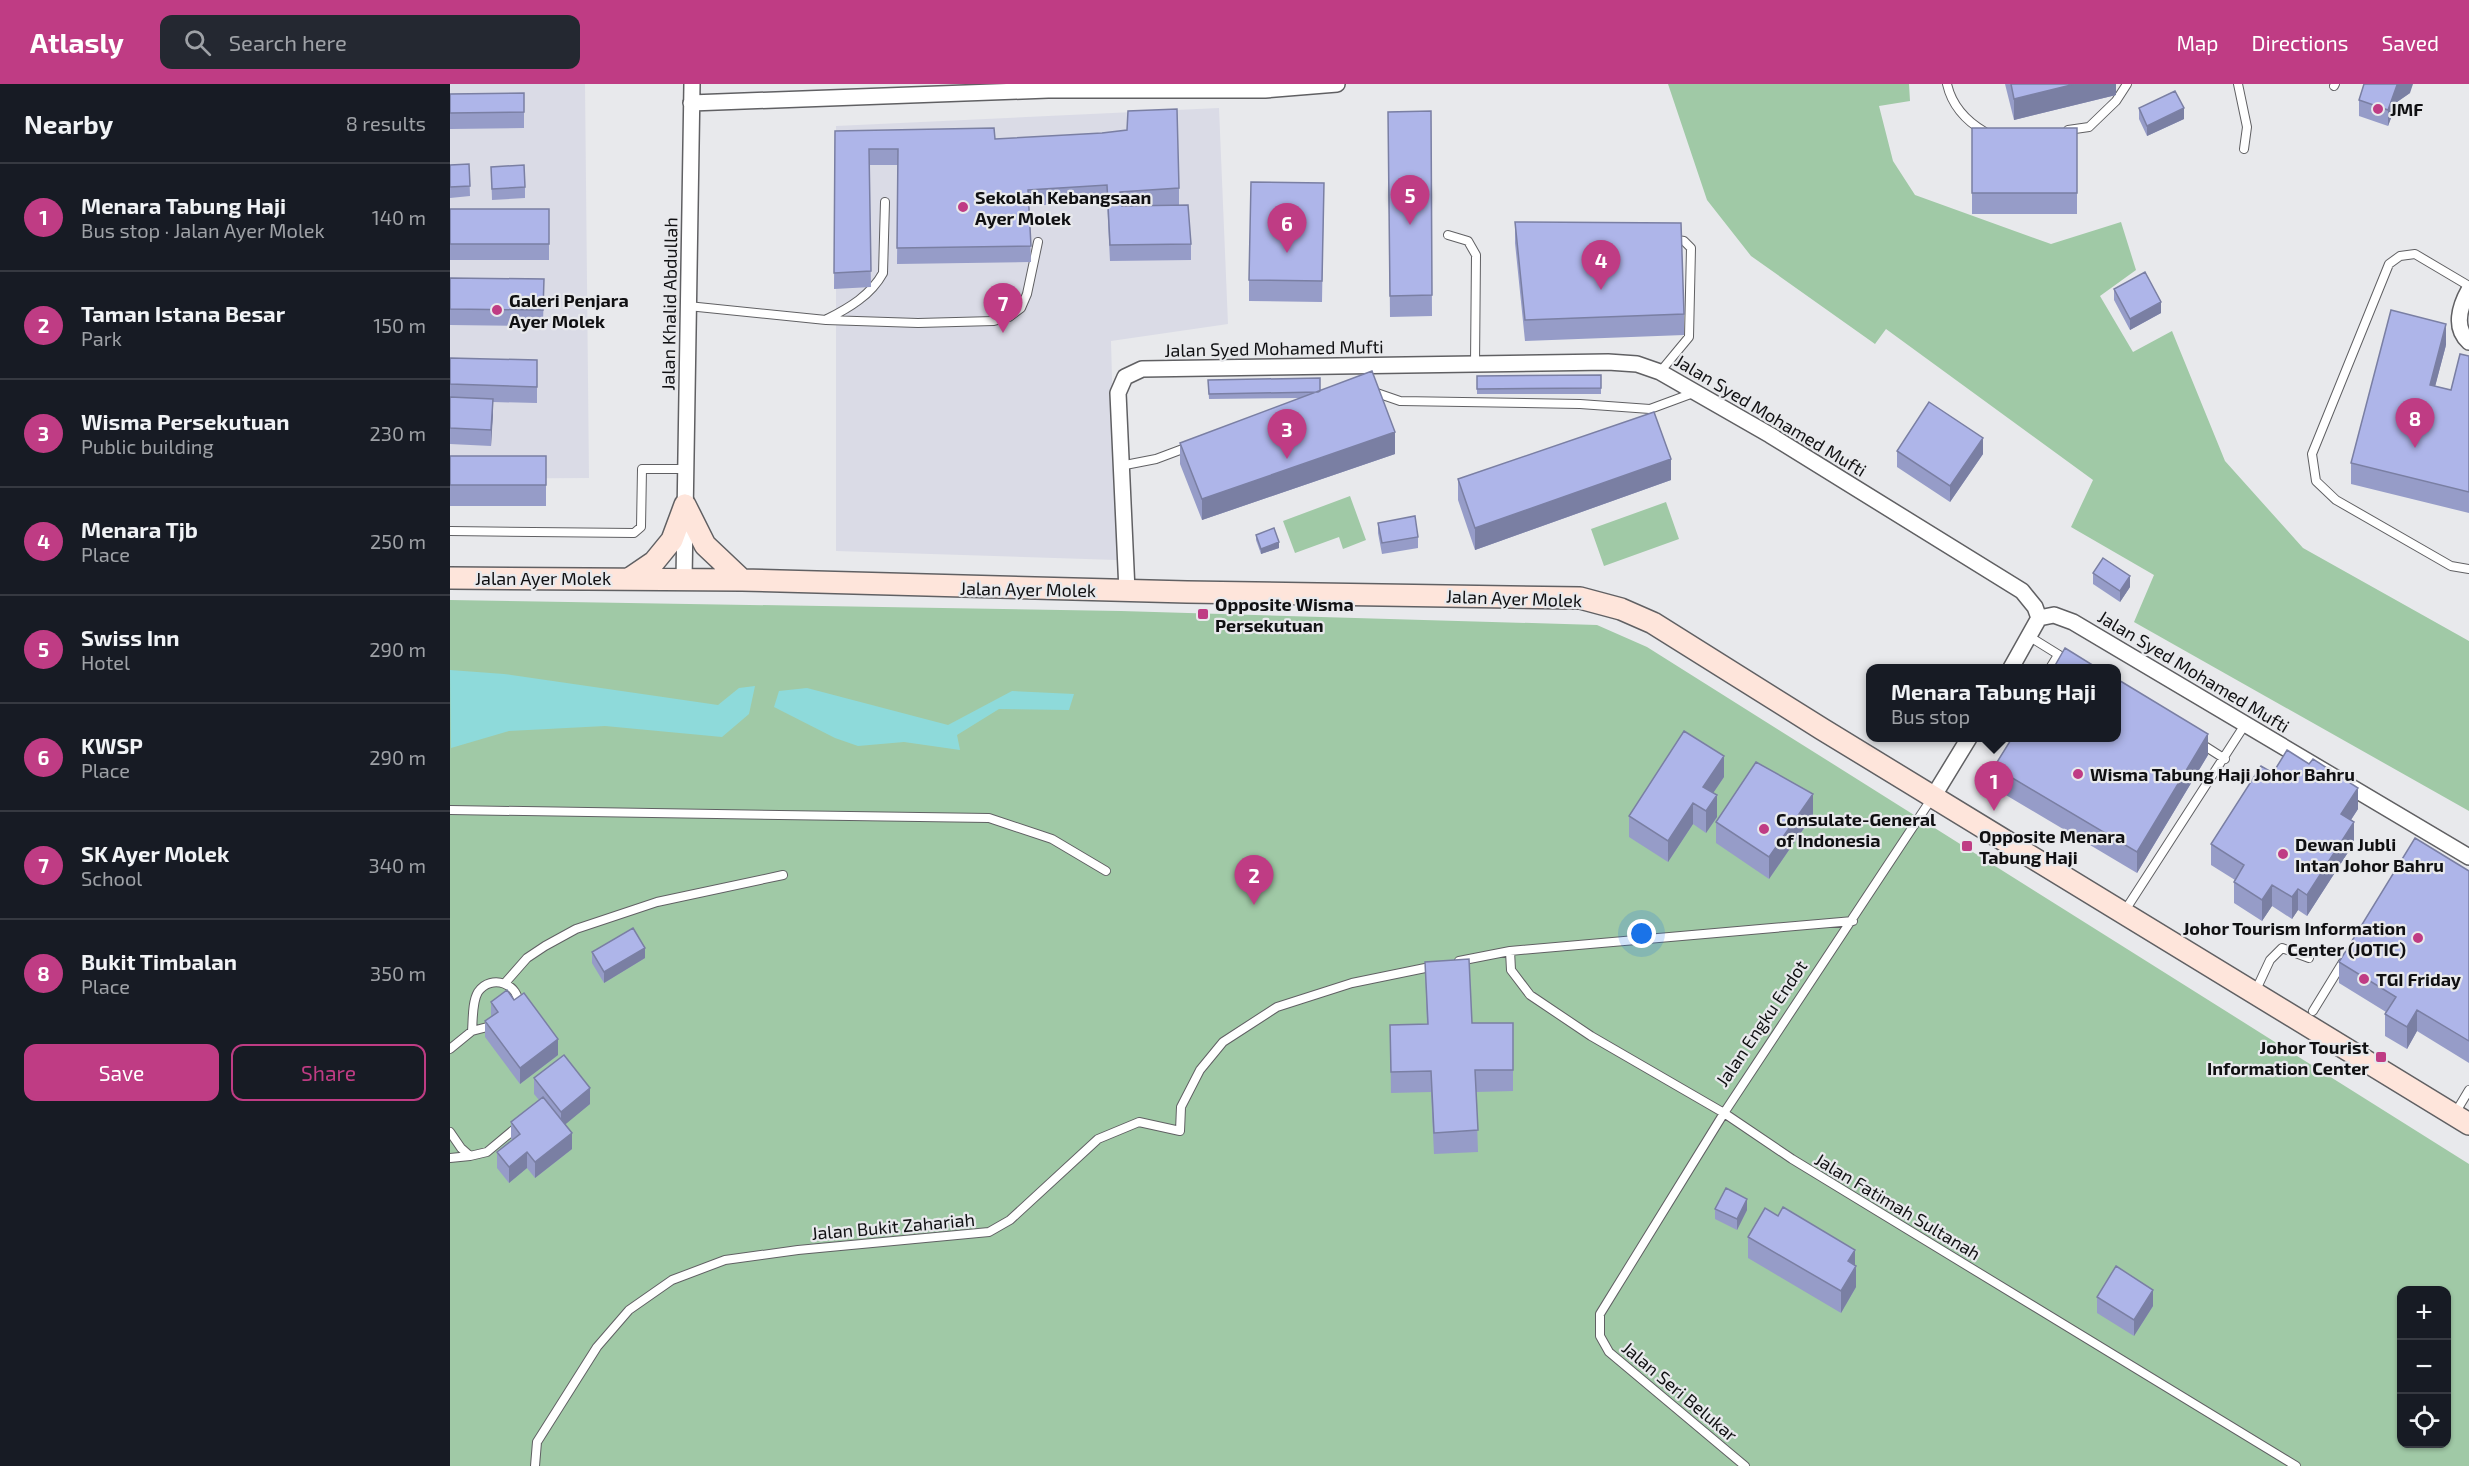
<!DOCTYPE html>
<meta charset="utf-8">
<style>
body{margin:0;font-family:"Exo 2",sans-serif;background:#242831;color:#f1f3f6}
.controls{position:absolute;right:18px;bottom:18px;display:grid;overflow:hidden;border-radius:12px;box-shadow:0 2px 4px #0004}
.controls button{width:54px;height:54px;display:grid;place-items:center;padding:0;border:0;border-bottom:2px solid #363941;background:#171b24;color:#f1f3f6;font:30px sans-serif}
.you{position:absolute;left:1192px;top:850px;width:21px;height:21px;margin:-15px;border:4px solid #fff;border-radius:50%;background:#1a73e8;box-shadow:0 0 0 9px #1a73e833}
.badge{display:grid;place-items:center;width:39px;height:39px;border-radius:50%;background:#bf3c84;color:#fff;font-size:20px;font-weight:700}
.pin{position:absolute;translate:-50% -50px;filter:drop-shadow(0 2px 3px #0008)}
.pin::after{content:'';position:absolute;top:32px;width:21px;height:18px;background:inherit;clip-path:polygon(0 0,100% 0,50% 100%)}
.popup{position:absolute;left:1416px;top:580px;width:255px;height:78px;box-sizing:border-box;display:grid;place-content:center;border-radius:12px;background:#171b24;filter:drop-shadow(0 2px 4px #0005);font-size:20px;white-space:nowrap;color:#9ea1a6}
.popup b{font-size:22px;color:#f1f3f6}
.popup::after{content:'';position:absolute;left:50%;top:100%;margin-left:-12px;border:12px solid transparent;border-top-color:#171b24}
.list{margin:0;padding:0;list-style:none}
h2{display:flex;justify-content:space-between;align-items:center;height:78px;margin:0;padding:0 24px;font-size:26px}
h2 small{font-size:20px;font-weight:400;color:#9ea1a6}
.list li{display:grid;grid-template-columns:39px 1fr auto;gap:18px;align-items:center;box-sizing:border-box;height:108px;padding:0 24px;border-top:2px solid #363941}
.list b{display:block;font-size:22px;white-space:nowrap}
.list p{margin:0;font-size:20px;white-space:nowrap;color:#9ea1a6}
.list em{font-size:20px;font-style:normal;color:#9ea1a6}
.actions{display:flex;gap:12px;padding:18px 24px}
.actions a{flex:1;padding:14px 0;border:2px solid #bf3c84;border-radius:12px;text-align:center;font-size:21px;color:#bf3c84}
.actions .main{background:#bf3c84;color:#fff}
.icon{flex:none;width:33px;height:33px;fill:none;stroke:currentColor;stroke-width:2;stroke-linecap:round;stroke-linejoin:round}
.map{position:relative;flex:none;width:2019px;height:1382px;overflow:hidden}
header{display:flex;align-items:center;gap:36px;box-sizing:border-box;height:84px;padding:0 30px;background:#bf3c84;color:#fff}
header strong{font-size:28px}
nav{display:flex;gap:33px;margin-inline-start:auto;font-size:21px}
.search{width:420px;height:54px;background:#242831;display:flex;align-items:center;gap:15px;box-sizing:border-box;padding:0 21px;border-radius:12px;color:#9ea1a6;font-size:22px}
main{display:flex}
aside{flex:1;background:#171b24}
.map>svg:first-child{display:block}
.built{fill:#dadbe6}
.green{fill:#a0c9a6;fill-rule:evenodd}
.water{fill:#8edada}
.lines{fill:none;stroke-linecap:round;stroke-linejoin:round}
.lane-casing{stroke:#606063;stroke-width:10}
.street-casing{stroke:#606063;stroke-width:18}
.secondary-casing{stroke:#606063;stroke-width:24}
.lane{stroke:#fff;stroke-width:8}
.street{stroke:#fff;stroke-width:15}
.secondary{stroke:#fee5db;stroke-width:21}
.wall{fill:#969cc8}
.shaded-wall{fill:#7a7fa3}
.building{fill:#aeb5e9;stroke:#7a7fa3;stroke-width:1.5}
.poi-dot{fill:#bf3c84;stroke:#e8e9ec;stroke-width:2}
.labels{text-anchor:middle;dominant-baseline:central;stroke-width:4.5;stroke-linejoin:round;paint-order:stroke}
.poi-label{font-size:18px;font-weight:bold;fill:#101012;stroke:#e8e9ec;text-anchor:start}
.street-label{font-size:18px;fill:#101012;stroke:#e8e9ec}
</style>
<header>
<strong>Atlasly</strong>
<div class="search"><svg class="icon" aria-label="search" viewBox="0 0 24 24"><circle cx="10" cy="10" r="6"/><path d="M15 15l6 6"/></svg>Search here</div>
<nav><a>Map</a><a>Directions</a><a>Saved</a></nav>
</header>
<main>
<aside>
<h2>Nearby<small>8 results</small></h2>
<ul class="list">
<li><span class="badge">1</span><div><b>Menara Tabung Haji</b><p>Bus stop · Jalan Ayer Molek</p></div><em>140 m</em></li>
<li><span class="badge">2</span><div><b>Taman Istana Besar</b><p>Park</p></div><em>150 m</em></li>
<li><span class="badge">3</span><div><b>Wisma Persekutuan</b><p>Public building</p></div><em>230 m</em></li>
<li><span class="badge">4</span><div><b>Menara Tjb</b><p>Place</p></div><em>250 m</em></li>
<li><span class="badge">5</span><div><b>Swiss Inn</b><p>Hotel</p></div><em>290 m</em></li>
<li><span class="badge">6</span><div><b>KWSP</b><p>Place</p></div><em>290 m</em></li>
<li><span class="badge">7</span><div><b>SK Ayer Molek</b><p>School</p></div><em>340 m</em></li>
<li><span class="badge">8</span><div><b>Bukit Timbalan</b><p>Place</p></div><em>350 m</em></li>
</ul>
<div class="actions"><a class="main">Save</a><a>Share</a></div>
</aside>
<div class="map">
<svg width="2019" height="1382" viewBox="0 0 2019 1382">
<rect width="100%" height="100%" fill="#e8e9ec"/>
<!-- built -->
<path class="built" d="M0,0H135L139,394L0,395Z
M769,24L778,240L661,257L667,476L386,467V42Z"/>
<!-- green -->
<path class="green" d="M1218,0H1459L1460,17L1429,22L1443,77L1465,111L1601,160L1671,138L1686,186L1650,212L1683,268L1722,247L1775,377L1853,464L2019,557V727L1684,538L1704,491L1621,443L1643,396L1436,245L1425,260L1301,172L1257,116Z
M900,412L916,456L893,465L889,453L845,469L833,437Z
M1216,418L1229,455L1154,482L1141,445Z
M0,516L671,527L1147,541L1197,563L2019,1080V1382H0ZM1952,1206H1996V1360H1952Z"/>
<!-- water -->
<path class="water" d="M0,586L54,590L268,621L289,604L305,602L299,630L272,653L155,642L59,647L1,664Z
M357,604L498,641L562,607L624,610L619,626L549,625L507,651L510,666L454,658L408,662L385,654L324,623L329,607Z"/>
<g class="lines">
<!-- lane casing -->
<g class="lane-casing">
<path id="lane" d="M1497,0C1502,22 1516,37 1535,48
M1788,0L1797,43L1794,65
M1884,2L1885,0
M1618,46L1639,43L1666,17L1677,0
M998,151L1018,157L1026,171L1025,280
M2019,202L1965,170L1950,172L1939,180L1862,370L1866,397L1886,416L2001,482L2019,485
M238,222L376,236L468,239L544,237L559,233L571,224L577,210L588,158
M377,235C399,224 421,211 433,189L435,118
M1210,288L1239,253L1241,164L1234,157L1221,155
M921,307L950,317L1130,320L1200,325L1246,308
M670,382L706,375L738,363
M0,447L184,449L191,443L192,385H235
M1580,553L1630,584
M1600,584L1608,571
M1750,659L1775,675
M0,726L539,734L602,755L656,787
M1674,828L1796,639
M1060,867L1061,886L1080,911L1141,952L1274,1029L1342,1075L1846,1382
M1009,877L1060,867L1403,837
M55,899L77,874L95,862L126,845L207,818L333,791
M1805,908L1820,876L1832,864L1859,874
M1863,927L1893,878
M22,947C23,936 22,918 28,908C41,889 71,900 68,922
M0,965L22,947L45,941
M2004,1031L2019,1006
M0,1048L11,1064L20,1072L37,1068L67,1043
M0,1074L20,1072
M85,1382L87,1358L147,1263L179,1226L222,1196L275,1176L348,1166L539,1148L560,1136L648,1055L689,1038L730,1047L731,1023L750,986L773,958L827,923L902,899L985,882
M1295,1382L1159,1268L1150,1252V1230L1274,1029L1482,714"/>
</g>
<!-- street casing -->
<g class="street-casing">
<path id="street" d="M241,19L598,6H815L887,0
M2019,206C2010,222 2003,244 2019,258
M234,496L242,0
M677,507L668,309L675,293L692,285L1158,278L1187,280L1210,288L1320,351L1572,507L1585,523L1589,534
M1589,534L1604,531L1623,538L2019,773
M1561,584L1589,534
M1483,713L1519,654"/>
</g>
<!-- secondary casing -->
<g class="secondary-casing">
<path id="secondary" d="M235,421L255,461L292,496
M0,494L292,496L737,508L1130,514L1171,525L1203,539L1372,645L2019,1040
M179,495L204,478L222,456L235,421"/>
</g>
<!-- lane -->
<use href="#lane" class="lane"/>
<!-- street -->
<use href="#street" class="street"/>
<!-- secondary -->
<use href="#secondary" class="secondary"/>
</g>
<!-- wall -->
<path class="wall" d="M1555,0H1666V11L1564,36Z
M74,9V44L0,45V10Z
M1960,9L1947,18L1938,42L1909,32V16Z
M1689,24L1734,35L1697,52L1689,35Z
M981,27L982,232L940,233L938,28Z
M1522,44H1627V130H1522Z
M385,47L545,55L729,104V121L712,122L741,160V176L660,177L657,117L579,122L581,178L447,180L448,81H419L421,203L384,205Z
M19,80L20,112L0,114V81Z
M41,83L75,103V114L42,116Z
M874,99L872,218L799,217V196Z
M0,125H99V176H0Z
M1065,138L1234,230V251L1075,257L1065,159Z
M0,194L94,195L93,242L0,241Z
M1664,205L1711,229L1680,246L1664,216Z
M1996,261L1985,302L2001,306L2019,272V429L1901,400V379Z
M0,274L87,293V319L43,318L41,362L0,360Z
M1151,291V310H1027V292Z
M758,296L870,307L945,370L752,436L730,380V359L853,314L759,315Z
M1447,367L1533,370L1500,418L1447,383Z
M0,372H96V422H0Z
M1008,395L1221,396L1025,466L1008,416Z
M928,439L968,453V464L932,470L928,449Z
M806,451L829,464L811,470L806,456Z
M1643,489L1680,503L1670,518L1643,500Z
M1758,671L1687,789L1544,704V683Z
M1823,689L1908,725L1901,736L1904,759L1857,832L1848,826L1842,835L1822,822L1812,837L1784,819V798L1785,796L1761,781V760Z
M1274,693L1263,709L1267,733L1256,749L1243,740L1218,778L1179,753V732Z
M1363,731L1319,795L1266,759V738Z
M2019,787V979L1967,947L1957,965L1935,952V930L1936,928L1889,899V878Z
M142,868L195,874L154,899L142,879Z
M975,878L1022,939H1063V1007L1026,1008L1028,1068L984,1070L981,1008L941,1009L940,941L977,940Z
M41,918L108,971L70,1000L35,953V937L41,933Z
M84,994L140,1020L115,1040L122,1065L85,1094L77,1084L59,1099L47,1084V1068L62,1056L61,1054V1038L89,1016L84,1010Z
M1265,1125L1297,1126L1287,1146L1265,1135Z
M1298,1153L1405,1181L1406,1203L1391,1229L1298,1174Z
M1647,1213L1703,1222L1684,1252L1647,1229Z"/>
<!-- shaded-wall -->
<path class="shaded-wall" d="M1625,0H1666V11L1564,36V15Z
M1949,0H1963L1960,9L1947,18L1938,42V26L1947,1Z
M1734,24V35L1697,52V42Z
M1711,218V229L1680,246V235Z
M1996,240V261L1980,322V301Z
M43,315V331L41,362V346Z
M945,348V370L752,436V415Z
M1533,354V370L1500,418V402Z
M1221,375V396L1025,466V444Z
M829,458V464L811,470V465Z
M1680,492V503L1670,518V507Z
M1758,650V671L1687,789V768Z
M1274,672V693L1253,724V703Z
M1908,704V725L1891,751V730Z
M1363,710V731L1319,795V773Z
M1267,711V733L1256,749V727Z
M1243,719V740L1218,778V757Z
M1904,738V759L1857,832V811Z
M1822,801V822L1812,837V816Z
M1848,805V826L1842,835V813Z
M195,864V874L154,899V888Z
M1967,926V947L1957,965V943Z
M108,955V971L70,1000V984Z
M140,1004V1020L111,1044V1028Z
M122,1049V1065L85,1094V1078Z
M77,1068V1084L59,1099V1083Z
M1297,1115V1126L1287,1146V1135Z
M1405,1166V1185L1406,1182V1203L1391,1229V1207L1398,1177Z
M1703,1206V1222L1684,1252V1236Z"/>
<!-- building -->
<path class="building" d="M1561,0H1625L1564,15Z
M1914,0H1949L1947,1L1938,26L1909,16Z
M1725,7L1734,24L1697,42L1689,24Z
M74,9V28L0,29V10Z
M727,25L729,104L670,108L672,122L738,121L741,160L660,161L657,101L578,106L581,162L447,164L448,65H419L421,187L384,189L385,47L544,44L545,55L652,49L677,46L678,27Z
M981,27L982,211L940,212L938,28Z
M1522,44H1627V109H1522Z
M19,80L20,102L0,103V81Z
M74,81L75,103L42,105L41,83Z
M801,98L874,99L872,197L799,196Z
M0,125H99V160H0Z
M1065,138L1231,139L1234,230L1075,236Z
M1695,188L1711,218L1680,235L1664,205Z
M0,194L94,195L93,226L0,225Z
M1941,226L1996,240L1980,301L2001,306L2010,270L2019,272V408L1901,379Z
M0,274L87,276V303L0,300Z
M922,287L945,348L752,415L730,359Z
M1151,291V304L1027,305V292Z
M870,294V307L868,308L759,310L758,296Z
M0,313L43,315L41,346L0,344Z
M1479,318L1533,354L1500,402L1447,367Z
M1204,328L1221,375L1025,444L1008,395Z
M0,372H96V401H0Z
M965,432L968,453L932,459L928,439Z
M824,444L829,458L811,465L806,451Z
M1653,474L1680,492L1670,507L1643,489Z
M1615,564L1649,585H1603Z
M1667,595L1758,650L1687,768L1544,683L1562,654H1667Z
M1234,647L1274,672L1253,703L1267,711L1256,727L1243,719L1218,757L1179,732Z
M1837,666L1859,680L1863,675L1908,704L1891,730L1904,738L1857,811L1848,805L1842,813L1822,801L1812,816L1784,798L1794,781L1761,760L1811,682L1823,689Z
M1306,678L1363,710L1319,773L1266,738Z
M1965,754L2019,787V957L1967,926L1957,943L1935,930L1946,913L1889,878Z
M183,844L195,864L154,888L142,868Z
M1019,875L1022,939H1063V986H1025L1028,1046L984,1049L981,987L941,988L940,941L978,940L975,878Z
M57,906L64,916L74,909L108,955L70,984L35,937L48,928L41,918Z
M114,971L140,1004L111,1028L84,994Z
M93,1013L122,1049L85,1078L77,1068L59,1083L47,1068L70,1050L61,1038Z
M1276,1104L1297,1115L1287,1135L1265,1125Z
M1333,1123L1405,1166L1398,1177L1406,1182L1391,1207L1298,1153L1315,1124L1328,1132Z
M1666,1182L1703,1206L1684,1236L1647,1213Z"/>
<!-- markers -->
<g class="poi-dot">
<circle cx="1928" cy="25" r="6"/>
<circle cx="513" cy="123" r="6"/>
<circle cx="47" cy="226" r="6"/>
<rect x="747" y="524" width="12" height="12" rx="3"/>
<circle cx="1628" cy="690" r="6"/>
<circle cx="1314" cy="745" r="6"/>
<rect x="1511" y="756" width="12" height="12" rx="3"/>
<circle cx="1833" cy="770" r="6"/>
<circle cx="1968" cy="854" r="6"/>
<circle cx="1914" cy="895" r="6"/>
<rect x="1925" y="967" width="12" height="12" rx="3"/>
</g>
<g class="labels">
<!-- poi labels -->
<g class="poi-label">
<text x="1940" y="25">JMF</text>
<text x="525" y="113">Sekolah Kebangsaan<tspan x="525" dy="21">Ayer Molek</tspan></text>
<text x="59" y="216">Galeri Penjara<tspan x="59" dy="21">Ayer Molek</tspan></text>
<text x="765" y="520">Opposite Wisma<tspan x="765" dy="21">Persekutuan</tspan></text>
<text x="1640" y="690">Wisma Tabung Haji Johor Bahru</text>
<text x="1326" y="735">Consulate-General<tspan x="1326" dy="21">of Indonesia</tspan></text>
<text x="1529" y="752">Opposite Menara<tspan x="1529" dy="21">Tabung Haji</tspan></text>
<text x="1845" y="760">Dewan Jubli<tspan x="1845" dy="21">Intan Johor Bahru</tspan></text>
<text x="1956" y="844" text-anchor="end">Johor Tourism Information<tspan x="1956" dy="21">Center (JOTIC)</tspan></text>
<text x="1926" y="895">TGI Friday</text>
<text x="1919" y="963" text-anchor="end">Johor Tourist<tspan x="1919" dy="21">Information Center</tspan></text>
</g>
<!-- street labels -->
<g class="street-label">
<text transform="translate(219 220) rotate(-89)">Jalan Khalid Abdullah</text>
<text transform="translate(824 264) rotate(-1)">Jalan Syed Mohamed Mufti</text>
<text transform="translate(1321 331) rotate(31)">Jalan Syed Mohamed Mufti</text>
<text x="93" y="494">Jalan Ayer Molek</text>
<text transform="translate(578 505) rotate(1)">Jalan Ayer Molek</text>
<text transform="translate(1064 514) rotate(2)">Jalan Ayer Molek</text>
<text transform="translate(1744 587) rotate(31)">Jalan Syed Mohamed Mufti</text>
<text transform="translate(1311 939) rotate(-56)">Jalan Engku Endot</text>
<text transform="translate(1448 1122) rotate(31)">Jalan Fatimah Sultanah</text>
<text transform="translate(443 1142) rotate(-5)">Jalan Bukit Zahariah</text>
<text transform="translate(1230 1307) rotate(40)">Jalan Seri Belukar</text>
</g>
</g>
</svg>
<div class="controls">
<button>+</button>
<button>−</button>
<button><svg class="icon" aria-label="locate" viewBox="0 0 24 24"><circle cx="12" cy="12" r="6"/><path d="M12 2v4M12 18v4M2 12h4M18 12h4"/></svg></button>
</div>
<div class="you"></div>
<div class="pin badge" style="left:1544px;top:727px">1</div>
<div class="popup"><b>Menara Tabung Haji</b>Bus stop</div>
<div class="pin badge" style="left:804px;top:821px">2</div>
<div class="pin badge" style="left:837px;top:375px">3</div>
<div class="pin badge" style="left:1151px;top:206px">4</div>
<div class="pin badge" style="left:960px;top:141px">5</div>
<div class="pin badge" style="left:837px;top:169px">6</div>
<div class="pin badge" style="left:553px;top:249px">7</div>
<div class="pin badge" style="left:1965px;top:364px">8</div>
</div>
</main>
